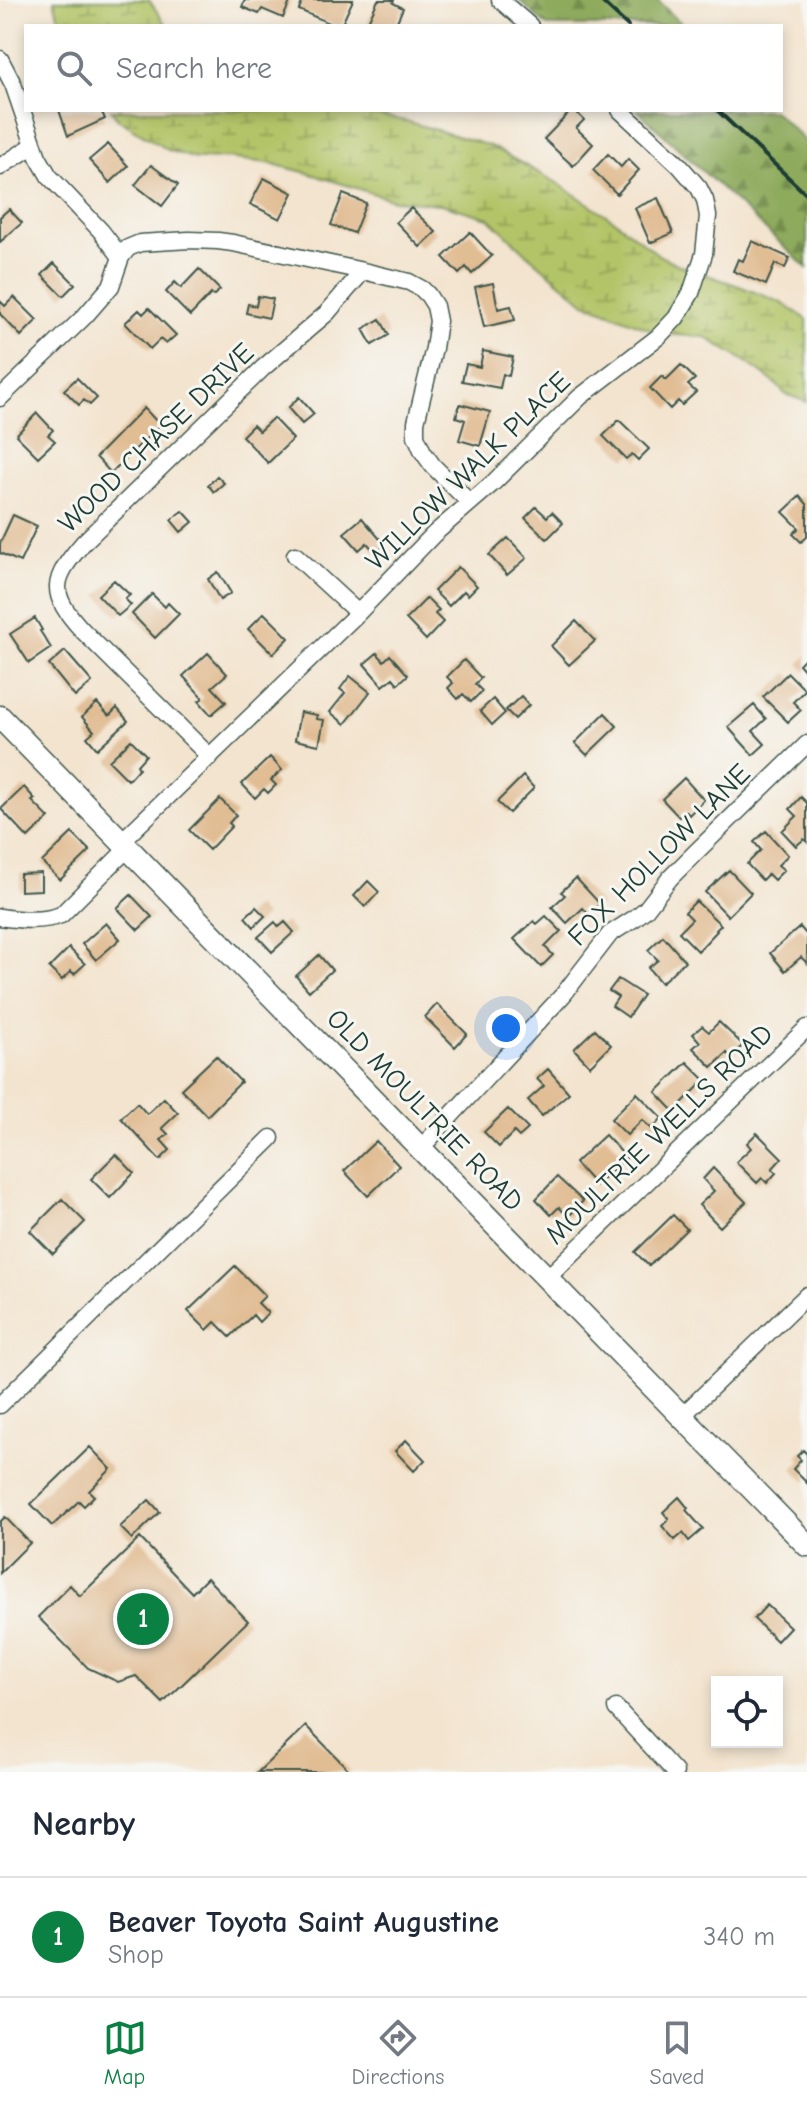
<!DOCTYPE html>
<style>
body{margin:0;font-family:"Comic Neue",sans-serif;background:#f6f6f7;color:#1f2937}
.controls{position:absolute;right:24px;bottom:24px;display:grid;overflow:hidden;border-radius:0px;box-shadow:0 4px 12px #0003}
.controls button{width:72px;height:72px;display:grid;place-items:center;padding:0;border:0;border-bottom:2px solid #e0e1e3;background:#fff;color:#1f2937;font:40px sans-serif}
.you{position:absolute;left:506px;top:1028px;width:28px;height:28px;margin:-20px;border:6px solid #fff;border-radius:50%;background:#1a73e8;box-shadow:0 0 0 12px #1a73e833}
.badge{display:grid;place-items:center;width:52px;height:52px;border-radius:50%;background:#0b8043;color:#fff;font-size:26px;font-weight:700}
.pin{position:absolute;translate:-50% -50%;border:4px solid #fff;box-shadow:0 2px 8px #0006}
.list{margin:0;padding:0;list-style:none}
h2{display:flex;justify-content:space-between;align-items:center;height:104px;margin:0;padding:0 32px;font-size:34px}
h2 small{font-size:26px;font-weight:400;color:#747a83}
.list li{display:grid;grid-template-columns:52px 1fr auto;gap:24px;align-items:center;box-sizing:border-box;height:120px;padding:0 32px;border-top:2px solid #e0e1e3}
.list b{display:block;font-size:30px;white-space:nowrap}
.list p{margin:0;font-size:26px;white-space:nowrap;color:#747a83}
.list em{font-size:26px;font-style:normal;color:#747a83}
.icon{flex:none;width:44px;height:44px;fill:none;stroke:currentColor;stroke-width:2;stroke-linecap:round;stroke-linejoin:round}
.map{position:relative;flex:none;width:807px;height:1772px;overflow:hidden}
.search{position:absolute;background:#fff;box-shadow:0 4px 12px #0003;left:24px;right:24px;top:24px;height:88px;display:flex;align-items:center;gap:20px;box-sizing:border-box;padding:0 28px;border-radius:0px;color:#747a83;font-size:30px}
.sheet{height:224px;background:#fff}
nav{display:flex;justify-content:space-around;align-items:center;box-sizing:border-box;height:112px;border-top:2px solid #e0e1e3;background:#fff;font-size:22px;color:#747a83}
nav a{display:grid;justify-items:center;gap:4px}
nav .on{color:#0b8043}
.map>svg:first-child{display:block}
.forest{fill:url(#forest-firs);stroke:#567448;stroke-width:2}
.wetland{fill:url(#wetland-marsh);stroke:#69804e;stroke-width:2}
.building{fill:#e1bd94}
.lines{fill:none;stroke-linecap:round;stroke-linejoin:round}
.minor-casing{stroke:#3f564b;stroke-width:19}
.secondary-casing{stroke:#3f564b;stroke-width:25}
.minor{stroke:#fff;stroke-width:16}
.secondary{stroke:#fff;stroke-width:22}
.rail{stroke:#1f3d34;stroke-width:4}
.labels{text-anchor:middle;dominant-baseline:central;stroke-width:6;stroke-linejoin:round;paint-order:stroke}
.street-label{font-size:28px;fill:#1f3d34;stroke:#f6f6f2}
</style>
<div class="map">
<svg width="807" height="1772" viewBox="0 0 807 1772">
<defs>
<pattern id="forest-firs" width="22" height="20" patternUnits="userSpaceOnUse" patternTransform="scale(2)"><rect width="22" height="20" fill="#8eaa5c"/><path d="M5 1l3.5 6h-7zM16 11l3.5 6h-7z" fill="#738c4d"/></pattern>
<pattern id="wetland-marsh" width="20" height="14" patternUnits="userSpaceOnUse" patternTransform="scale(2)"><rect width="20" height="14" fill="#b3c468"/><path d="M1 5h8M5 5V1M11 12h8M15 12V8" fill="none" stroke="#91a056"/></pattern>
</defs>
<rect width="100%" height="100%" fill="#f6f6f2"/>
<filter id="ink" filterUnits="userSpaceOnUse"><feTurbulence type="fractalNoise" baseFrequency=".0125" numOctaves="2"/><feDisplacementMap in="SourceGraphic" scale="16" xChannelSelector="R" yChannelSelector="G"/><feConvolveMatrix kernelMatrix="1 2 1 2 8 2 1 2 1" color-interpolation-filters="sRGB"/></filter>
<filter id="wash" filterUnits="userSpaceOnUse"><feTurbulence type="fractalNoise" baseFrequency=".006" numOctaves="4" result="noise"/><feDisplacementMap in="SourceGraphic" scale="32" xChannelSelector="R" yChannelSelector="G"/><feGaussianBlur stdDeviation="1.8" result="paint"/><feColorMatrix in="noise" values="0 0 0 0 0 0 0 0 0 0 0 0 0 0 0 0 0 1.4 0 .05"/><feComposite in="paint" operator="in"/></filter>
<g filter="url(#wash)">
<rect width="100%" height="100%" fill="#f3e4cf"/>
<!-- forest -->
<path class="forest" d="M519,0H657L684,26H547Z
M637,110H773L807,143V268Z"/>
<!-- wetland -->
<path class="wetland" d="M54,0H149L167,26H61Z
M111,110H350L406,121L490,146L554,181L614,220L660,256L679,265L739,286L780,302L807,319V402L785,394L775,383L746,362L705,337L662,334L585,303L529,256L489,218L441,204L394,200L308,173L268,163L227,158L196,159L168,150L119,120Z"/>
<g id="blocks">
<!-- building -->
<path class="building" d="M245,0H291L283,18L262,9L259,14L242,7Z
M303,0H353L341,26H336L299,10Z
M378,0H394L393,3L403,8L395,26L382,23L380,26H366Z
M59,110H101L105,119L68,136Z
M572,110H574L584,120L576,128L593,144L573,166L544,139Z
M108,144L128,166L110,183L89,160Z
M608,154L621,167L628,159L639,170L617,194L593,170Z
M151,165L178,185L162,206L135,185Z
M264,178L293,193L280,219L250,204Z
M343,194L366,203L354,233L331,225Z
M658,198L673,233L650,243L635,208Z
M411,208L436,232L420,247L396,222Z
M9,209L22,223L0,242V217Z
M470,232L492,256L472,274L466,267L459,274L443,257Z
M752,241L790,258L785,268L775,264L766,285L733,271L738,259L743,261Z
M54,263L75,284L63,296L42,275Z
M199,269L220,290L213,296L211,294L190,316L166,292L175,282L181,288Z
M493,283L498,309L511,306L515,320L484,327L475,287Z
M258,296L273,299L269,318L246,313L248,304L256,306Z
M14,297L37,320L21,336L0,314V301L5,306Z
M149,308L176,335L166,344L160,339L150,349L125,323L139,310L143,314Z
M380,319L389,335L372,345L363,329Z
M483,351L513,357L509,376L503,374L500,388L462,381L466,364L480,367Z
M681,365L695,379L688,385L696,392L682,405L678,401L670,409L650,388L662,376L666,380Z
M77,378L97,398L90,405L84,400L79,405L64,390Z
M299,397L314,414L302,424L288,408Z
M460,404L490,412L480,446L459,440L465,420L456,417Z
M144,408L160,425L111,473L96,457Z
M37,413L53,430L48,435L55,441L38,457L16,435Z
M273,418L293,439L268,463L242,436L253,425L259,431Z
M619,420L649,449L638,460L632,454L626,459L603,436Z
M217,476L224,483L214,492L208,485Z
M800,496L807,504V537L801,542L793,534L799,528L783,512Z
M536,507L547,517L552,512L563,523L547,539L525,518Z
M183,511L193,522L181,532L171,520Z
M13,515L37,526L20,562L0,553V543Z
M362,518L385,545L376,553L367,543L359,550L344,533Z
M508,538L527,558L507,575L489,555Z
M458,567L477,586L468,595L464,591L449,606L434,591Z
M218,572L231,593L220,600L208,579Z
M114,580L130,595L125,599L131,605L118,616L98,595Z
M152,594L165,607L168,603L179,614L155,638L132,614Z
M427,598L439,610L435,614L443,622L426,640L406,619Z
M264,613L289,638L273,654L248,629Z
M35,618L42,630L40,631L51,648L29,663L10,634Z
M576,621L595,641L569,665L551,646Z
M65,651L92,682L75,697L49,665Z
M208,653L227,674L212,687L226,702L211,715L199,701L203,698L183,676Z
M377,653L384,661L390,655L408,675L398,684L393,678L383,686L364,664Z
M807,656V673L799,664Z
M464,660L481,678L475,684L482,691L471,702L463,694L458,699L448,688L453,683L447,677Z
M788,673L805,690L793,702L801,710L788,722L763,697Z
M350,676L370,692L345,724L330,712L345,693L340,689Z
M521,696L529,705L515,719L506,710Z
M493,699L505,713L492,725L480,711Z
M97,703L109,716L117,708L128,721L97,749L87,737L94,731L82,717Z
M754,705L766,719L753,731L765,744L753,755L728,727Z
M300,712L317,715L316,719L324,720L319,745L295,740Z
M605,713L617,726L587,755L575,743Z
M131,740L146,755L137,765L139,768L128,780L109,761Z
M270,757L282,770L271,780L276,785L268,793L264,789L255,798L242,784Z
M523,776L534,788L509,813L497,802Z
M684,778L704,800L689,815L686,811L679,817L662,799Z
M24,787L35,799L32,801L49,818L28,838L1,809Z
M801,797L807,803V842L804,839L796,846L782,831L797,816L790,809Z
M220,799L236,815L229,823L232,826L209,850L189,830Z
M766,831L788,855L778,865L784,870L774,880L768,874L762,880L747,864L761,850L754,842Z
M72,833L90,851L60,880L42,862Z
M729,870L751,893L728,916L705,892Z
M41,873V890L20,891V874Z
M576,878L600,904L589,915L583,908L567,923L552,907L565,895L561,892Z
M368,881L379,892L365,907L354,896Z
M131,895L152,917L138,930L117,908Z
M696,901L721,925L716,930L717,931L698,951L679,932L692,919L685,912Z
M256,907L265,916L254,927L245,917Z
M546,916L561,931L545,947L553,955L541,967L514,939L534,921L537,924Z
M275,922L279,927L285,922L294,932L272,952L258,937Z
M106,923L120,939L96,960L82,944Z
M800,927L807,935V963L801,957L785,971L770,953Z
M663,936L685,961L661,983L648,968L658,960L648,950Z
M69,948L85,964L74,974L71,971L62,980L49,968Z
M319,955L332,970L309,991L296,976Z
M618,979L643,995L628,1017L612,1006L618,997L609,991Z
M437,1004L467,1034L455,1047L425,1017Z
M719,1022L743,1045L731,1057L727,1053L712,1067L693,1048L700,1042L693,1034L702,1026L709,1032Z
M595,1029L611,1045L590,1066L574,1049Z
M216,1056L241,1082L207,1116L181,1089Z
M687,1062L705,1080L674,1111L656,1092Z
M548,1069L569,1093L542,1116L528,1100L544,1086L537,1079Z
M637,1093L662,1118L652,1129L642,1120L627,1135L611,1119Z
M164,1098L178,1113L162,1128L168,1134L161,1140L170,1150L160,1160L121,1118L137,1103L147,1114Z
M508,1109L528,1129L519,1137L514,1132L499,1147L484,1132Z
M757,1133L782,1158L772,1169L776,1173L767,1183L762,1178L757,1183L736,1162L751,1148L747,1143Z
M605,1135L627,1158L595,1185L575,1163Z
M376,1141L399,1166L368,1196L344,1171Z
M116,1154L134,1173L110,1198L91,1179Z
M713,1168L746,1202L720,1227L699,1205L714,1191L703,1179Z
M557,1177L583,1201L568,1217L559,1207L551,1215L536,1199Z
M62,1199L85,1222L53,1254L30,1231Z
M673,1215L687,1229L649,1266L635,1252Z
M235,1266L265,1296L258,1303L268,1313L259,1322L253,1315L230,1337L215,1322L207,1330L188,1311Z
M406,1440L425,1460L414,1471L395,1451Z
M90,1447L111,1469L89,1491L94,1496L84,1506L79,1501L52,1526L31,1504Z
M803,1450L807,1454V1483L793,1469L801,1460L797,1456Z
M679,1497L688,1508L686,1510L703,1529L689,1541L683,1533L675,1540L662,1526L669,1519L663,1512Z
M149,1500L160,1512L132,1539L120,1527Z
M5,1517L30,1543L0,1573V1522Z
M140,1538L192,1593L207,1578L248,1621L163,1703L136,1676L118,1682L88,1668L38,1617L70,1585L80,1596Z
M767,1605L790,1627L777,1641L754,1619Z
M306,1726L351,1772H258Z"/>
</g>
</g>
<g filter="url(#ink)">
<use href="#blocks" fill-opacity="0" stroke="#3f564b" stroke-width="2"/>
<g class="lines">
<!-- minor casing -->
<g class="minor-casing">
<path id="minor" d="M500,0L530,26
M0,59L13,84L38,157L49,176L101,231L121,257
M0,167L34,145
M0,398L85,316L111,286L121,257L128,248L140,243L189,240L218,241L233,243L363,271L409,282L422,289L428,295L435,306L438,321L434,348L416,422V436L423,452L433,466L470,503
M295,555L358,613
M210,757L83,631C48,593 51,580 84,542L263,368L327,313L363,271
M122,841L358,613L434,534L493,483L580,397L658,337L676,318L691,293L704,254L708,216L705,200L699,188L679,165L620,110
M0,917C19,920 43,922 61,915L128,848
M421,1148L563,995L610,934L635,918L646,909L670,878L696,852L807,744
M547,1278L807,1028
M0,1405L271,1138
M682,1416L807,1295
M616,1708L675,1772"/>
</g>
<!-- secondary casing -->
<g class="secondary-casing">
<path id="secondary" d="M0,717L807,1545"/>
</g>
<!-- minor -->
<use href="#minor" class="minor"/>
<!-- secondary -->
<use href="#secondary" class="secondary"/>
<!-- rail -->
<path class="rail" d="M600,0L628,26
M717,110L807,195"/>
</g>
</g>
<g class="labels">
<!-- street labels -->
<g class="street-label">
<text transform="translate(156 438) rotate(-44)">WOOD CHASE DRIVE</text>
<text transform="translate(468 471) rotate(-44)">WILLOW WALK PLACE</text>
<text transform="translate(659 855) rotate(-45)">FOX HOLLOW LANE</text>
<text transform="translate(425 1110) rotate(46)">OLD MOULTRIE ROAD</text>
<text transform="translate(659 1134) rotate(-44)">MOULTRIE WELLS ROAD</text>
</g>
</g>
</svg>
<div class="controls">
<button><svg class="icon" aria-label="locate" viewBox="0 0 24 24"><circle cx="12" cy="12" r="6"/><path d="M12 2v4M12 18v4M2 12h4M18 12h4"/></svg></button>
</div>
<div class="you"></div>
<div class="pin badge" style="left:143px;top:1619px">1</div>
<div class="search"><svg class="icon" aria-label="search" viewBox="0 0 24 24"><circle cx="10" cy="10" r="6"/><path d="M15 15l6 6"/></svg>Search here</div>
</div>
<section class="sheet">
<h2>Nearby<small></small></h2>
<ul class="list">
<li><span class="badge">1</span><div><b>Beaver Toyota Saint Augustine</b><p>Shop</p></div><em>340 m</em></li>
</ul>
</section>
<nav>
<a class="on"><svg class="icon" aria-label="map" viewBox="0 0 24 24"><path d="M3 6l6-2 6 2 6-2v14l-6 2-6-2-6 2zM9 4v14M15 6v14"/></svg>Map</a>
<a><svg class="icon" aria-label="directions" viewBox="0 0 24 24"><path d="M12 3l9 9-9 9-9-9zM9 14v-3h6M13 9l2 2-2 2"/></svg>Directions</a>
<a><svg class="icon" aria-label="saved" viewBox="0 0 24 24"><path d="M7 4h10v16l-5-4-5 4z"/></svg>Saved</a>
</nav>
